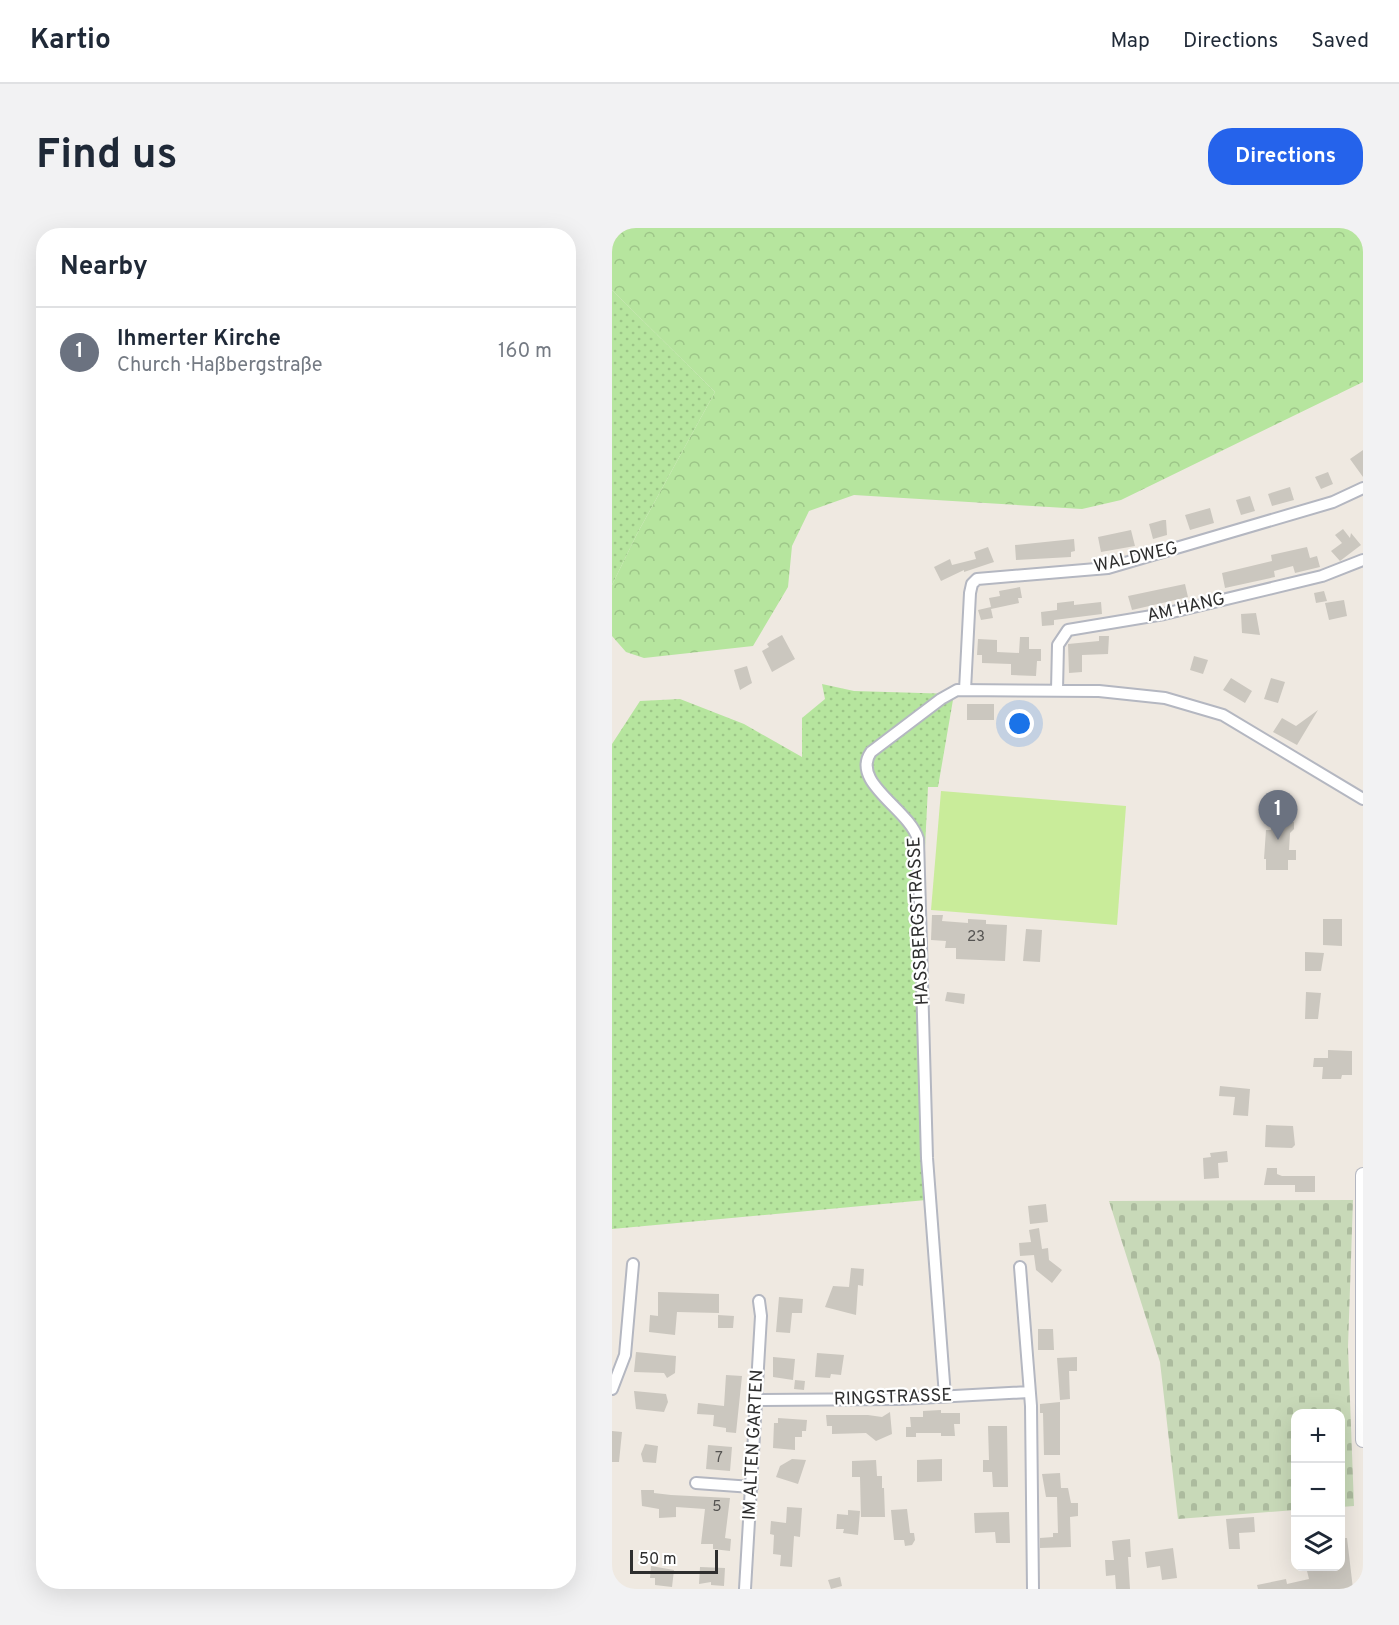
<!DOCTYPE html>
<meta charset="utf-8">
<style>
body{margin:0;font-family:Overpass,sans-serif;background:#f2f2f3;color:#1f2937}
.controls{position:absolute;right:18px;bottom:18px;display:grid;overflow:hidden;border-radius:12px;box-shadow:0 6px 24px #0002}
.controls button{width:54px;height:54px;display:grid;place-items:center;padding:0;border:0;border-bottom:2px solid #e0e1e3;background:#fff;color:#1f2937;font:30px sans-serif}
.scale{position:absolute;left:18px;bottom:15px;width:88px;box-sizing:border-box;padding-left:6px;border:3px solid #2e2e2e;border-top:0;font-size:16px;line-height:21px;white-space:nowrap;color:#2e2e2e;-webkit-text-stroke:4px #fff;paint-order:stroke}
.you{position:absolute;left:408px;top:496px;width:21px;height:21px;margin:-15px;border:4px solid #fff;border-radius:50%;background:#1a73e8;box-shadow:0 0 0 9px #1a73e833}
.badge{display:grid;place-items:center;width:39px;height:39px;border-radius:50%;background:#2563eb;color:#fff;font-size:20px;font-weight:700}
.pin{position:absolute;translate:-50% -50px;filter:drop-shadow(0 2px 3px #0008)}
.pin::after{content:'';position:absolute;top:32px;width:21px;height:18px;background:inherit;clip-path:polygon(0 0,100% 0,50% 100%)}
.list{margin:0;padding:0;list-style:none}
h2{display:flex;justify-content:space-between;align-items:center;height:78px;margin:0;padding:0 24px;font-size:26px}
h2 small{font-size:20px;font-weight:400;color:#747a83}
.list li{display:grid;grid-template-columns:39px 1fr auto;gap:18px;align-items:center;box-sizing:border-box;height:90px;padding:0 24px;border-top:2px solid #e0e1e3}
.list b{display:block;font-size:22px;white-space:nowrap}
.list p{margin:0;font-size:20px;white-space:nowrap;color:#747a83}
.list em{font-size:20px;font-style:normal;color:#747a83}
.icon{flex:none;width:33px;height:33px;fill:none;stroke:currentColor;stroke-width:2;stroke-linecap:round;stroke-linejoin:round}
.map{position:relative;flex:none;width:751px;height:1361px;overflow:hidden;border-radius:24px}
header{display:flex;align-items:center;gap:36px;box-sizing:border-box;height:84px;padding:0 30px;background:#fff;border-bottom:2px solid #e0e1e3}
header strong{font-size:28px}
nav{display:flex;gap:33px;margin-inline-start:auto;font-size:21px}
.intro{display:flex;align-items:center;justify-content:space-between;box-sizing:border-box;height:144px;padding:0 36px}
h1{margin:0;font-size:42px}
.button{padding:15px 27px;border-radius:24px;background:#2563eb;color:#fff;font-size:21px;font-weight:700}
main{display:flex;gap:36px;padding:0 36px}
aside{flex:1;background:#fff;border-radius:24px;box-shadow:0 6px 24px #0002}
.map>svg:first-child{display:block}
.grass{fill:url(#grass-dots)}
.forest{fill:url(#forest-crowns)}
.cemetery{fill:url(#cemetery-stones)}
.pitch{fill:#c9ec9a}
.building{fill:#cbc7bf}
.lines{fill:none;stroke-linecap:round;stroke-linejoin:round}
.minor-casing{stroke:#b4b7c1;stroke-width:14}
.secondary-casing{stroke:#b4b7c1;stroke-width:16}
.minor{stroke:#fff;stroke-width:10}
.secondary{stroke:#fff;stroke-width:14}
.labels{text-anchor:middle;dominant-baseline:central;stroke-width:4.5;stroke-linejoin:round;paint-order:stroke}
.number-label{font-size:15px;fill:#555452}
.street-label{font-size:18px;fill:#2e2e2e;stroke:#fff}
</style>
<header>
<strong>Kartio</strong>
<nav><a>Map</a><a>Directions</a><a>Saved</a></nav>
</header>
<div class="intro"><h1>Find us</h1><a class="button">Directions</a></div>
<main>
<aside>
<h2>Nearby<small></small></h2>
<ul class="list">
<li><span class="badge" style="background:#6b7280">1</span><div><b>Ihmerter Kirche</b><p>Church · Haßbergstraße</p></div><em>160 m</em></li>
</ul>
</aside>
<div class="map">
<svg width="751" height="1361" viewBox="0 0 751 1361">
<defs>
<pattern id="grass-dots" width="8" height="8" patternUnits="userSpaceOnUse" patternTransform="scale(1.5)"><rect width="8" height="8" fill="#b6e59e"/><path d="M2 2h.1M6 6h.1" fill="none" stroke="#9dc588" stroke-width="1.8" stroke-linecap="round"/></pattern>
<pattern id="forest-crowns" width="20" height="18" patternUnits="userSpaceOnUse" patternTransform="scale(1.5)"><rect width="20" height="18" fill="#b6e59e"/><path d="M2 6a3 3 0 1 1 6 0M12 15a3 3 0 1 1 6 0" fill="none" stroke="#9dc588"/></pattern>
<pattern id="cemetery-stones" width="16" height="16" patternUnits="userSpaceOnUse" patternTransform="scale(1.5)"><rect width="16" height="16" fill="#c8d9b8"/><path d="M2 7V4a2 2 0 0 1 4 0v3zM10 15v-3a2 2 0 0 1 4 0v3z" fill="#acbb9e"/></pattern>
</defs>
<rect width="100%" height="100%" fill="#efe9e1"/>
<!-- grass -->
<path class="grass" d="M0,62L103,164L25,306L0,357Z
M210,456L242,463L342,466L326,559H316C311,648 309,736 309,825C309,874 309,923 314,972L0,1001V516L28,473L68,471L132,496L190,529V490L213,471Z"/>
<!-- forest -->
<path class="forest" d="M0,0H751V154L509,272L470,281L242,267L197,283L180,318L176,359L141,418L32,430L14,424L0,408V357L25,306L103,164L0,62Z"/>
<!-- cemetery -->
<path class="cemetery" d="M741,972L736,1119L742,1278L729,1279L728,1186H684L683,1282L566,1291L548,1134L497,973Z"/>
<!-- pitch -->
<path class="pitch" d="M329,563L514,578L505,697L319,682Z"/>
<!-- building -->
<path class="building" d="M751,222V249L738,231Z
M716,244L721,256L709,261L703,249Z
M678,259L682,272L660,278L656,266Z
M638,268L643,283L629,287L624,272Z
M598,280L602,295L578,302L573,287Z
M551,292H554L555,307L541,311L537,296Z
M731,301L738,310L739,305L749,317L728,333L719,323L730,315L723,307Z
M519,302L523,318L489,324L486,309Z
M462,311L463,323L459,324V329L404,332L403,317Z
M376,319L382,334L352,344V342L329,353L322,339L338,331L340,337L364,331L362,324Z
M695,319L698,330L705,328L708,339L683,345L681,338L662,343L663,349L613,360L610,345L660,333L659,327Z
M573,356L576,369L520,382L516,368Z
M408,359L410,370H406L407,375L379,381L381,390L369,392L366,382L379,379L377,370L388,368L387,363Z
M712,363L715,373L704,375L702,365Z
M732,372L735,388L717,392L713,375Z
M462,373V377L489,374L490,386L442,392V397L430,398L429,384L445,382V375Z
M644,385L648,407L630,405L629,386Z
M170,407L183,431L160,444L150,423L157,419L155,416L159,413Z
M487,408H497L496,426L470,427V444L457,445L456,416L487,413Z
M408,409H417V421H429V433H425L424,448L399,447V436L370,435V427H365L366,411L385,412V424L407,425Z
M582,428L596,432L591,446L578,442Z
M135,438L140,455L128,462L122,442Z
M619,450L640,463L633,475L611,462Z
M659,450L673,454L666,475L652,471Z
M355,476H382V492H355Z
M706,482L685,517L661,504L670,490L684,498Z
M666,592L682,594V601L678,605L677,622H684V632H676V642H654V631H652L654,602H659V594Z
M320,687H331L330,693L356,695V691L374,692V696L395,697L393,733L344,731V720H333L334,713L319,712Z
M711,691H730V718L711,717Z
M414,701L430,702L428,734L411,733Z
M693,724L712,725L709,743H693Z
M335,764L353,766L352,776L333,773Z
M694,764L709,765L706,791H693Z
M716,822L740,823V847H730L729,851H710L711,839H701L702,830H716Z
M608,858L638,861L636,888L621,887L623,869L607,868Z
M654,897L681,898L683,917L680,920L653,919Z
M615,923L616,934L606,935L607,950L592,951L591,930L599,929L598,925Z
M655,940H665V946L670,948H703V964H683V957H652Z
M434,976L436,994L418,996L416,978Z
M427,1000L430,1021L436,1020L437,1032L450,1042L440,1055L424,1042L422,1027L408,1028L407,1015L419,1014L417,1002Z
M239,1040L252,1041L251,1058L246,1057L244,1087L213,1079L221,1058L237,1059Z
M46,1064L107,1066V1085L65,1084L63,1107L37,1104L38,1087L46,1088Z
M167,1069L191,1071L190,1085H180L178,1105L164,1104Z
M106,1087L122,1088L121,1100H106Z
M426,1101H441L442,1122H426Z
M24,1124L64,1128L63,1145L55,1150L52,1145L22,1144Z
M205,1125L232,1127L229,1147L219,1146L218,1150L203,1149Z
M161,1129L183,1131L181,1152L161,1149Z
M465,1129V1143H457L458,1171L448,1172L445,1130Z
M114,1147L130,1148L124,1205L114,1204V1200L101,1198L102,1187L85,1186L86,1175L112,1178Z
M183,1152L193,1153L192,1162L182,1161Z
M22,1163L54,1166L56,1174L52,1184L24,1181Z
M448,1174V1227H432L431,1185H428V1176Z
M329,1182V1185H348V1196H342L343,1208H329V1205H304V1209H294V1199H299L298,1189H311V1183Z
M278,1184L280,1206L264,1213L254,1205L220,1206V1198H215L214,1187H256L270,1189Z
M166,1190L195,1192L194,1203H190V1209H183V1222L161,1220L162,1195H166Z
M376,1198H395L396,1259H381L380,1244H371V1232H377Z
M0,1203L10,1204L7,1234H0Z
M33,1216L46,1218L44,1235L31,1234L29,1226Z
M96,1217L120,1219L118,1243L94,1241Z
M180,1231L194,1232L186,1256L164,1249L168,1238Z
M330,1231V1253L305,1254V1232Z
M264,1232L265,1248H270V1260H272L273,1289H249L248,1249H240V1233Z
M448,1245L449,1260H456L459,1275H466V1288L458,1289L459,1319L428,1320V1310L441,1309V1305H446L445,1269H434L430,1246Z
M29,1262H42V1265L59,1267L118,1270L113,1310L119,1311L118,1323L101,1321V1316H89L93,1281L64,1279V1289L47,1290V1281L30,1278Z
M175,1279L190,1280L188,1309L182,1308L180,1339L168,1338L169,1327L161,1326L162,1307L158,1306L159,1293L174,1295Z
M295,1281L298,1305H302L303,1312L300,1317L293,1318L292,1312H282L279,1282Z
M236,1282L248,1283L246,1307L231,1305L232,1301H224L225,1286L236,1287Z
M397,1284L398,1315H384L383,1304L363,1305L362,1285Z
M642,1289L643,1304L627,1305L628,1321H617L614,1291Z
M729,1310H735L741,1361H646L645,1357L674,1351L675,1356L697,1351L695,1343L729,1338Z
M518,1311L519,1329H516L518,1361H504L503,1347L494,1348L493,1332H502L500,1313Z
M561,1320L565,1350L550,1352L548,1338L535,1340L533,1324Z
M39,1338L62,1342L60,1359L43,1357V1350H38Z
M88,1339L113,1340L112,1358L99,1357V1354L87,1356Z
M228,1349L230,1358L219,1361L216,1352Z"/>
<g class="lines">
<!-- minor casing -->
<g class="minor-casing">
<path id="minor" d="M353,462L358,365L360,356L365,351L496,340L721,274L751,260
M445,462L446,417L456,402L552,386L710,348L751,332
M408,1039L419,1178L421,1361
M0,1161L13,1127L21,1036
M333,1168L315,930L306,611C297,581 238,554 259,524L329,471L345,462L487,463L553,470L611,487L751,571
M145,1172L288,1171L417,1164
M84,1255L140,1259
M133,1361L149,1088L147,1073"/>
</g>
<!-- secondary casing -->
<g class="secondary-casing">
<path id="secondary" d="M751,947V1212"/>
</g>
<!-- minor -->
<use href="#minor" class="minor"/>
<!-- secondary -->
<use href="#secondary" class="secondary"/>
</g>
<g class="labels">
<!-- number labels -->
<g class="number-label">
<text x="364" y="709">23</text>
<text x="107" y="1230">7</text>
<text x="105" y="1279">5</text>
</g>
<!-- street labels -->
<g class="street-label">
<text transform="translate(524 330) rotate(-13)">WALDWEG</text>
<text transform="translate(574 380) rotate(-13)">AM HANG</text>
<text transform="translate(307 693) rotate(-93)">HASSBERGSTRASSE</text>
<text transform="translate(281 1170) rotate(-2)">RINGSTRASSE</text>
<text transform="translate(142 1217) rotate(-87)">IM ALTEN GARTEN</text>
</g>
</g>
</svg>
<div class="controls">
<button>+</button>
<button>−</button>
<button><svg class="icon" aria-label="layers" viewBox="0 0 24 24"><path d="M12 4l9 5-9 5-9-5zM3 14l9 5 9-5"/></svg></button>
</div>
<div class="scale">50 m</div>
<div class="you"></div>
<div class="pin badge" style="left:666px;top:612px;background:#6b7280">1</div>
</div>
</main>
